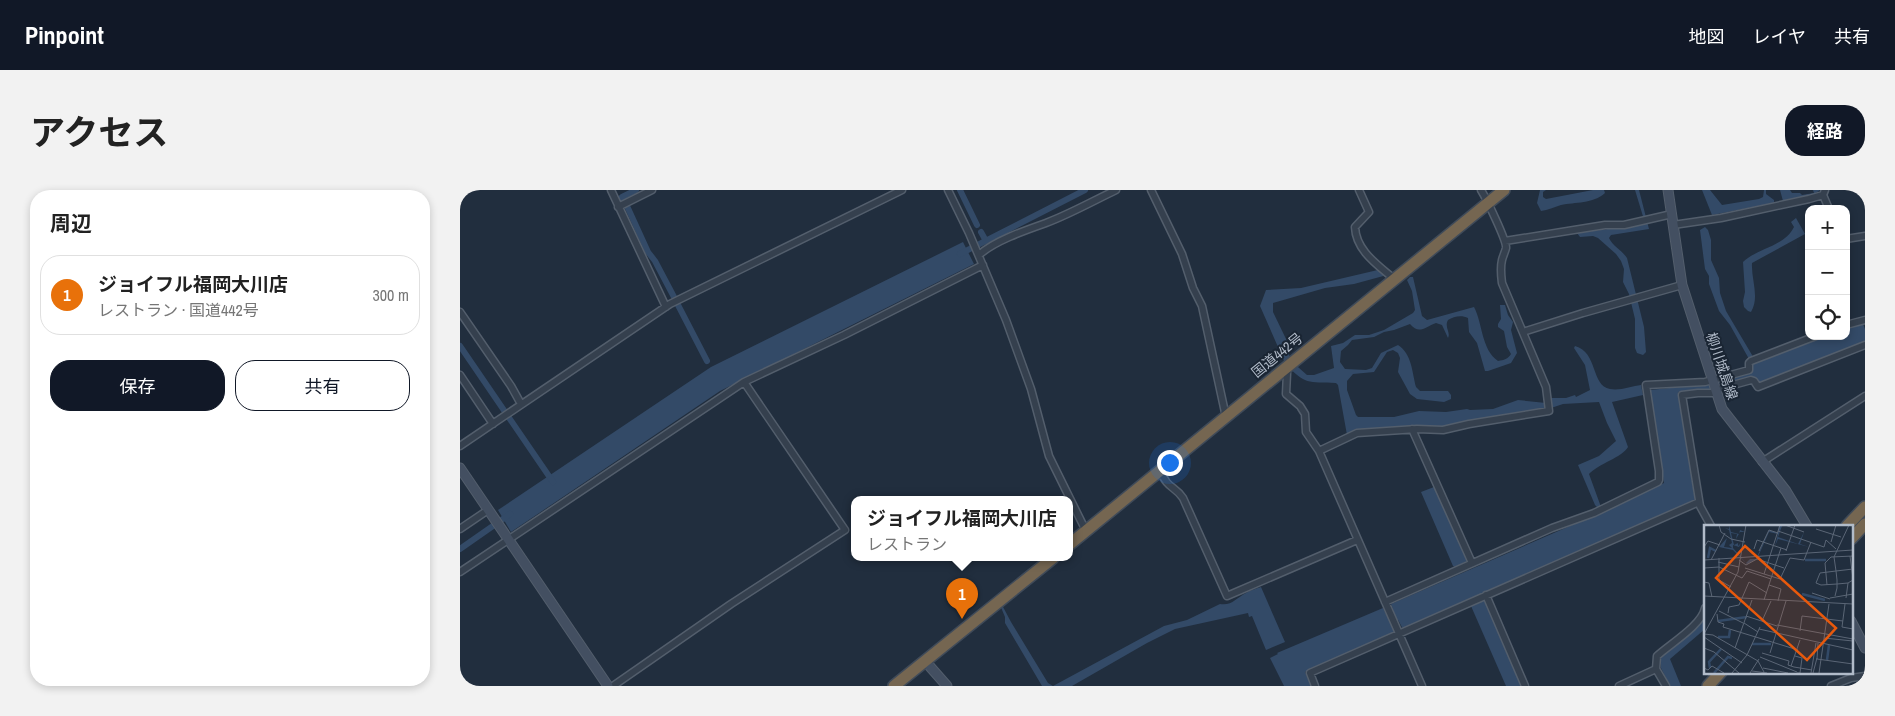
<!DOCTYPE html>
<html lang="ja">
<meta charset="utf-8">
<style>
body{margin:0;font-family:"Archivo Narrow","Noto Sans JP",sans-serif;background:#f2f2f2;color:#222}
.controls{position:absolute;right:15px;top:15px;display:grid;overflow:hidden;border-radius:10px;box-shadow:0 2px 8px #0003}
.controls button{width:45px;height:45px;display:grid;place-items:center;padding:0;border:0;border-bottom:1px solid #e0e0e0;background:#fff;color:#222;font:25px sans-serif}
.you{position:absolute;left:709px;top:272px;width:18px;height:18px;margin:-12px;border:4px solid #fff;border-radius:50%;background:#1a73e8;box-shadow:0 0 0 8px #1a73e833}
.badge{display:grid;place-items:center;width:32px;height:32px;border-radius:50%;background:#111827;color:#fff;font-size:16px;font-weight:700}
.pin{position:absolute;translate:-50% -41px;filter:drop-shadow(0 1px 2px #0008)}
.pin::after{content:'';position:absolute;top:26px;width:18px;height:15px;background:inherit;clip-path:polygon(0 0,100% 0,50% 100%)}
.popup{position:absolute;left:391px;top:306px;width:222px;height:65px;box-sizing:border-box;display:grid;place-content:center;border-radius:10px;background:#fff;filter:drop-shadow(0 1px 4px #0005);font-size:16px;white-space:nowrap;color:#767676}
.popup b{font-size:19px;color:#222}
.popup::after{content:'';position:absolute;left:50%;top:100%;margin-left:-10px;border:10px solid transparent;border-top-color:#fff}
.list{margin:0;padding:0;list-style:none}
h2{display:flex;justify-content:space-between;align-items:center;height:65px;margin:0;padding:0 20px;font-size:21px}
h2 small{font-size:16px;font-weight:400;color:#767676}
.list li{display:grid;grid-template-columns:32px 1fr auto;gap:15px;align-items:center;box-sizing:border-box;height:80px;margin:0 10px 10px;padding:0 10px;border:1px solid #e0e0e0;border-radius:20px}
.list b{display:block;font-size:19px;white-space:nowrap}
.list p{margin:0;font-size:16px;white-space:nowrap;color:#767676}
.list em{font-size:16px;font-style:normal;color:#767676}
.actions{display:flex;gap:10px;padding:15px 20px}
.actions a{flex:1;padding:11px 0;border:1px solid #111827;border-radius:20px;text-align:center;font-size:18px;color:#111827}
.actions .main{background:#111827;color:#fff}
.icon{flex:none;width:28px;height:28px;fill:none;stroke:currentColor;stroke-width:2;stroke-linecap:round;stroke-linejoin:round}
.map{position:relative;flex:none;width:1405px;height:496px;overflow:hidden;border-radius:20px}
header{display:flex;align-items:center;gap:30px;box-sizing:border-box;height:70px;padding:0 25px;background:#111827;color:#fff}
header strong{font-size:24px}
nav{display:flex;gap:28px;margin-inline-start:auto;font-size:18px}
.intro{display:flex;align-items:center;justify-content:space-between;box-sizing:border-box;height:120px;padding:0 30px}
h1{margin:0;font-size:35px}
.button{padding:12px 22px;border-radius:20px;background:#111827;color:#fff;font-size:18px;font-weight:700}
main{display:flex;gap:30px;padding:0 30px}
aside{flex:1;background:#fff;border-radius:20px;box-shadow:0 2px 8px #0003}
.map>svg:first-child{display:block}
.water{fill:#334a67}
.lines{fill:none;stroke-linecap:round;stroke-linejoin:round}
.canal{stroke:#334a67;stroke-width:6}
.street-casing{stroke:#535e6c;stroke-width:9}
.secondary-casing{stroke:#535e6c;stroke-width:11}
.highway-casing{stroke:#404b59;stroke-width:14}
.street{stroke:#35404e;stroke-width:6}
.secondary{stroke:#434f61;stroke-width:9}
.highway{stroke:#756651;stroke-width:11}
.labels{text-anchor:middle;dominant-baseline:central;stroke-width:4;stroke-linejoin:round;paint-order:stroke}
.street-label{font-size:14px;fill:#b1bbc9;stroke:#1a2533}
.inset-river{fill:none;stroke:#334a67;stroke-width:2.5}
.inset-road{fill:none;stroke:#5b6676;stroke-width:1}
.view{fill:#e8590c;fill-opacity:0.15;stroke:#e8590c;stroke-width:2.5}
.inset-edge{fill:none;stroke:#b1bbc9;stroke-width:2.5}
</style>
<header>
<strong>Pinpoint</strong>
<nav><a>地図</a><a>レイヤ</a><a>共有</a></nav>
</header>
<div class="intro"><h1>アクセス</h1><a class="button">経路</a></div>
<main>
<aside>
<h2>周辺<small></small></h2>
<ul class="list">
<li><span class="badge" style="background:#e8710a">1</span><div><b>ジョイフル福岡大川店</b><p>レストラン · 国道442号</p></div><em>300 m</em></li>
</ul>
<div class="actions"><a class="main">保存</a><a>共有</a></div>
</aside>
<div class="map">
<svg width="1405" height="496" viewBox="0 0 1405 496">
<rect width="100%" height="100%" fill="#212e3e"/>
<!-- water -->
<path class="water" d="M1080,0H1086L1083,2V7L1086,9L1133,0H1144L1145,3C1133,14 1115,12 1101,15C1094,17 1088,20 1081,21L1077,13Z
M1175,0H1179L1189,39L1151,45L1149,48C1153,57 1162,60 1167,68L1184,137L1186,162L1183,165L1177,163L1175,158V129L1169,104L1163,92L1164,79L1161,71L1156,64L1138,48L1133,46L1120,47L1117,43L1148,39H1162L1185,33Z
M1242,0H1250L1262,15L1299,9L1303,7L1304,0H1306V4L1314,10V13L1252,25Z
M1320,0H1330L1332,3H1340L1342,5L1354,3L1353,0H1360L1353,5L1323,11Z
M1336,28L1345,44L1292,73C1291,90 1300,107 1291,122L1288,121L1284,117L1283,111L1285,102L1283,72C1297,58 1324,57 1334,37L1331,32Z
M1245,37L1248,40L1251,50V70L1259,88L1260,103L1266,121L1292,165L1293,167L1289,169L1270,135L1259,121L1249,94V86L1245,79L1240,40Z
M503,52L514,74L260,201L51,342L38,320L251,177Z
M922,79L927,85L894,94L865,98L813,113V122L827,151L830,170L847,185H854L874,178L871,156L883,153L895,145H909L924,140L953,123L955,120L952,101L947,90L950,87H953L962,126L967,130L1014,117C1023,134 1021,159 1038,171C1044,170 1048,169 1051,164L1047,157L1044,141L1038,137V134L1041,129L1040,115H1045L1048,125L1053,132L1051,140L1057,163L1051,173L1028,181H1025L1017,153L1009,142L1008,128C1002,125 994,126 988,130C984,137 991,142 988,148L982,135L976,133C965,137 959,145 950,134L934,140L924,142L914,147L892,150L888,155L881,161L880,172L885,179L906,180L912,178L921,163L938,155C952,164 952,182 956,197L960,201H988L991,205V209L984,212L957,209L950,204L938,182L940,168L938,163L933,160L927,162L914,182L893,184L887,191V200L896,225L898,227H934L959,221L986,222L1007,219L1010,220L1033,219L1058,210L1086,213L1092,208H1106L1115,205L1116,207L1130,200L1125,175L1114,158L1115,156C1138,162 1131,196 1150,199C1160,201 1172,196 1181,195L1183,205L1152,212L1168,257C1163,267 1138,274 1129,284L1141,317L1138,318L1135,315L1118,275L1139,266L1156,251L1147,233L1139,212L1103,214L1091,218L983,237L951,236L915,239L887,245L878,195L876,193C848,192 845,195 825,173L800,116L806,100L841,98Z
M1400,133L1403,134L1405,139V152L1300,193L1295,187L1248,200L1218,202L1235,310L943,439L938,430L931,432L934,442L845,482L851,496H824L810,468L818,464L817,463L923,418L926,424L934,422L931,414L1142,322L1204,293L1190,200L1248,194L1292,182V174L1365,146H1386V138Z
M974,297L1007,371L995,377L993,376L961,302Z
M801,397L825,452L806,460L792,426L789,427L788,423L715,439L687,453L612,496H582L545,433V427L540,415H542L551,432L588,493L593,496L704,436L727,430L760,414C772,416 776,408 786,403C790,400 796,399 801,397Z
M1024,410L1061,496H1046L1011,416Z
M1245,428V439L1210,469L1221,496H1210L1201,478V466Z"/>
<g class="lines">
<!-- canal -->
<path class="canal" d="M500,0L517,35
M164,10L162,7L176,0
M167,16L188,62L195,71L214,107
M521,42L526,51
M500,64L625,0
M218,115L247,171
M0,156L93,292
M0,359L50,324"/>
<!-- street casing -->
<g class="street-casing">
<path id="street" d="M151,0L206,117
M488,0L509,43L546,130L571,199L589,266L626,341
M691,0L722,64L733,98L742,116L766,227
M899,0L909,22L895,37C896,61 918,75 934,89
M1363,5L1369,19
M158,17L192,0
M1213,35L1261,28L1349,9L1363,5L1365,0
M1386,49L1405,46
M1045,51L1145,35H1164L1212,24
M519,65C534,51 566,40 586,33C610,24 633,11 656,0
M0,122L51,196L61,214
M1386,135L1405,130
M1063,142L1123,123L1222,95
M822,180L827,183L826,204L840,216L845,224L846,242L859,261L962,496
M0,185L33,234
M1255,200L1291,190L1294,191L1298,197L1405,155
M952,239L1012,373
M0,256L210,114L442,0
M859,261L897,243L957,239L983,240L1009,234L1089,221L1086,197L1042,93C1041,85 1040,78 1042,70C1043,66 1045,62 1046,58C1047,51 1026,8 1021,0
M1302,272L1405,206
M701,281C707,299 714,295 723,308L767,406L897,350
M1251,336L1240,316L1222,205L1238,203H1256
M0,339L28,320
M0,382L284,192L384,145L523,75
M1026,405L1065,496
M925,412L1092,338L1134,323L1198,292L1199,290V281L1186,195L1245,192L1289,180V173L1291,171L1356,146
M153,496L271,414L385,340L284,192
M855,496L850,483L852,482L1239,312
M1159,496L1196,479
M1206,496L1196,479L1197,466C1210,454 1242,435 1245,418
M1371,496L1391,488L1405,486"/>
</g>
<!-- secondary casing -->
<g class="secondary-casing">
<path id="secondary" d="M1208,0L1222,95L1262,219L1326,301L1347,336
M0,278L148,496
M1391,431L1405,458
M465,471L487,496"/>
</g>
<!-- highway casing -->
<g class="highway-casing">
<path id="highway" d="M1387,336L1405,317
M1391,349L1405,334
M610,354L1044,0
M434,496L593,368
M1248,496L1261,482"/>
</g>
<!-- street -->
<use href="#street" class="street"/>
<!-- secondary -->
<use href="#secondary" class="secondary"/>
<!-- highway -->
<use href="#highway" class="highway"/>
</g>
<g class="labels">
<!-- street labels -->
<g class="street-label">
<text transform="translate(817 165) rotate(-39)">国道442号</text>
<text transform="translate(1262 176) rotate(71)">柳川城島線</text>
</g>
</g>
<!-- overview -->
<g transform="translate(1244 335)">
<rect width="149" height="149" fill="#212e3e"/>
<path d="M25,0L27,7L35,9L36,5L41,7H36L32,14L33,9L27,8L30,20L34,18V21L37,18L35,22L29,20V23L42,38L46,34H52L65,5L74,8L75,0L89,5L78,1L74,12L94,19L100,7L96,19L105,22L74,14L71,21L74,9L65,7L53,34L43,39L29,25L15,22L23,13L20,22L28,23L25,20L28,18L25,5L21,3L18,7L21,3L25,4Z" fill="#334a67"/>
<path class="inset-river" d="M4,33L6,23L12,26M101,35H122M98,69L121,75M14,96L43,92M14,112H25L26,105M48,119H67M123,135L125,120M6,143L5,137L17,124M10,148L24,132L28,133"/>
<path class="inset-road" d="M15,0L17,7L27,14L41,17M81,0L100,7M145,0L130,32L132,46L149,44M112,4L137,12M74,6L120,22L122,15L132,24M127,17L132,0M0,22L4,16L16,20M50,24L53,15L83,25M55,26L65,5L74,8M82,26L91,0M146,31L149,54M15,33V55L27,62M0,35L149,25M7,35L21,8M35,35L42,40L53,34L80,43M14,37L35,42M0,43L15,42L38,53L43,46L67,54M41,43L76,54L86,33L100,35L107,17M60,49L76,0M0,57L5,58L8,72M65,60L77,64L74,76M123,60L121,38L127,32L149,31M108,68L126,74M0,71L149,79M131,71L133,63V55L132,46L116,48L112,58L117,60L133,59L144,58L149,55M126,73L149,69M142,73L144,58M60,75L77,23M141,79L138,102L149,104M15,86L39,98M24,88L25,82L35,80L45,57L63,68M13,89L14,97L20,99L19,102L94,125M42,91L73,101M58,96L67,76M40,98L54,107M73,100L149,114M55,104L149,125M96,106L98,91L139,96M0,109L9,110L54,136L60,147M0,109L34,47L42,0M0,112L38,138M120,113L149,116M114,118L113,134L149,139M0,123L10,127L35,148M31,123L48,75M58,128L85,136L84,140L90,142L108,145M66,128L82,76M91,131L98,133L96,148H93M56,132L93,147M87,141L96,115M0,143L4,145L8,141L20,148M59,143L84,148M48,146L63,148M28,148L43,130L56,102M46,148L55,134M107,148L112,118M109,148L113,133M115,148L125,79"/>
<path class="view" d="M41,21L132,103L103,135L12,53Z"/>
<rect width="149" height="149" class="inset-edge"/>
</g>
</svg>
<div class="controls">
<button>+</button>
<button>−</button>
<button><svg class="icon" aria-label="locate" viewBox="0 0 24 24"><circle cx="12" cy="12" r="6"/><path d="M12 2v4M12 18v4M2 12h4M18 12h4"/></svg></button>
</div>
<div class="you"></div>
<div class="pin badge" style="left:502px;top:429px;background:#e8710a">1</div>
<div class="popup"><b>ジョイフル福岡大川店</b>レストラン</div>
</div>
</main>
